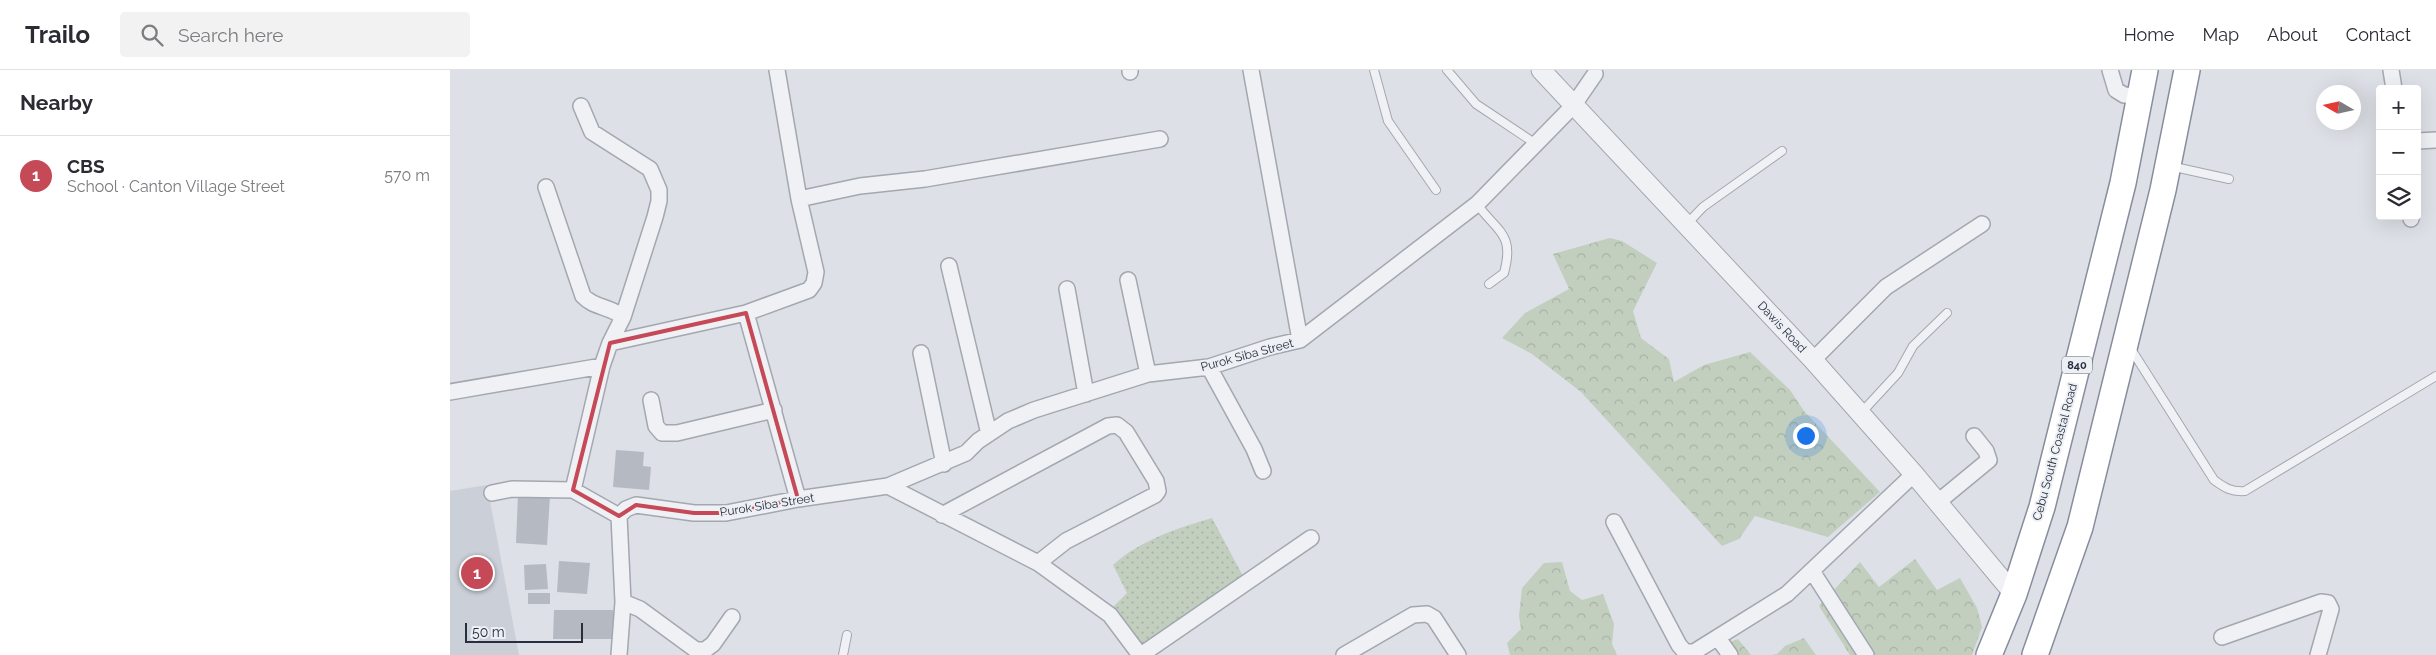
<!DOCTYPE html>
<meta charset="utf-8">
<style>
body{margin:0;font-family:Raleway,sans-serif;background:#f2f2f3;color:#2b2b33}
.controls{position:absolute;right:15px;top:15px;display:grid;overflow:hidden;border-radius:5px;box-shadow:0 5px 20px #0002}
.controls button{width:45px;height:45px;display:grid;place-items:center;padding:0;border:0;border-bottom:1px solid #e1e1e2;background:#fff;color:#2b2b33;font:25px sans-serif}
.compass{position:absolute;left:1866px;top:15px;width:45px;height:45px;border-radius:50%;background:#fff;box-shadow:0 5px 20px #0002;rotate:279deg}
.scale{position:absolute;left:15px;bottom:12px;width:118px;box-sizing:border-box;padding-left:5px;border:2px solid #282e3c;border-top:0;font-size:14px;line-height:18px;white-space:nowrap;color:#282e3c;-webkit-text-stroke:4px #eceff4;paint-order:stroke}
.you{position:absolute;left:1355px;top:365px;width:18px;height:18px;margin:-12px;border:4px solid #fff;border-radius:50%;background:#1a73e8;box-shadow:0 0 0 8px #1a73e833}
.badge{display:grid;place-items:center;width:32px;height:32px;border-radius:50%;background:#c54957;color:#fff;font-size:16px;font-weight:700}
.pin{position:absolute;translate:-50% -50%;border:2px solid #fff;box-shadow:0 1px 5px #0006}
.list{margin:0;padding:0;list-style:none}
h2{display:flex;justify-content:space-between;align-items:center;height:65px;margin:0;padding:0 20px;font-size:21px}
h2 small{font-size:16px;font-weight:400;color:#7c7c81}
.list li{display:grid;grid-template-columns:32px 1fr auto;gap:15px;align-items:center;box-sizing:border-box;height:80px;padding:0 20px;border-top:1px solid #e1e1e2}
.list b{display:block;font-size:19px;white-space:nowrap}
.list p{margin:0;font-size:16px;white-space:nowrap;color:#7c7c81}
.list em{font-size:16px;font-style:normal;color:#7c7c81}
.icon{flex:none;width:28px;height:28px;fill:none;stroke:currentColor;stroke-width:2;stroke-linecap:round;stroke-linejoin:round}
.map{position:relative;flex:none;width:1986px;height:585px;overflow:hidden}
header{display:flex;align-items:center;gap:30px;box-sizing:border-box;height:70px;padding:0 25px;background:#fff;border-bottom:1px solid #e1e1e2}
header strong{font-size:24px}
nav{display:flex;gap:28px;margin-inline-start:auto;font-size:18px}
.search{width:350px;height:45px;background:#f2f2f3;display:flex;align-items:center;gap:12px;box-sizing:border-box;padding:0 18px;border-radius:5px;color:#7c7c81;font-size:19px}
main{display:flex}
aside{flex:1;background:#fff}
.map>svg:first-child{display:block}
.built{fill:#cbcfd8}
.grass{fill:url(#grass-dots)}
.forest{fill:url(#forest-crowns)}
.building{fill:#b5b9c2}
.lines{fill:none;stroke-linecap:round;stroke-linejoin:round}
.service-casing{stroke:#a3a7b0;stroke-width:10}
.minor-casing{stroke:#a3a7b0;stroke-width:18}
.tertiary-casing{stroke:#a3a7b0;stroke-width:21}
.trunk-casing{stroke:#868d9c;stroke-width:28}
.service{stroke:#f0f1f5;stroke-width:8}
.minor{stroke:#f0f1f5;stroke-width:15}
.tertiary{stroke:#f0f1f5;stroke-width:19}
.trunk{stroke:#fff;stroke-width:25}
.marked{fill:none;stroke:#c54957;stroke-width:4;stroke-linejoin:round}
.labels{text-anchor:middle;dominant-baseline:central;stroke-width:4;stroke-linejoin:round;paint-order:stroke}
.shield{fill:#eceff4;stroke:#636873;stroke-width:1}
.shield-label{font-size:11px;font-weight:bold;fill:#282e3c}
.street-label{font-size:12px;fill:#282e3c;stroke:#eceff4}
</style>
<header>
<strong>Trailo</strong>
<div class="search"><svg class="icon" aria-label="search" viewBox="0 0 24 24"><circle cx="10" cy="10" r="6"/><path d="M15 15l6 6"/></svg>Search here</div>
<nav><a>Home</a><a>Map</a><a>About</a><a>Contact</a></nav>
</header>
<main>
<aside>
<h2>Nearby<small></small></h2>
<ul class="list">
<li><span class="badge">1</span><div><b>CBS</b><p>School · Canton Village Street</p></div><em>570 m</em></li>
</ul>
</aside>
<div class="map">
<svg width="1986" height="585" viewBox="0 0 1986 585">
<defs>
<pattern id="grass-dots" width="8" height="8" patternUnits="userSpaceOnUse" patternTransform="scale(1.25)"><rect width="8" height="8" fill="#c2cfbf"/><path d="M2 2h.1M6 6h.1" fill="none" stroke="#a7b2a5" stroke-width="1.8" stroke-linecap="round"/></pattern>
<pattern id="forest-crowns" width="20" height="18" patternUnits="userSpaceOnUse" patternTransform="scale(1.25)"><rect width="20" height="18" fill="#c2cfbf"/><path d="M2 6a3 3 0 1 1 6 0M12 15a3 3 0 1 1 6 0" fill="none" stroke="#a7b2a5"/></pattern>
</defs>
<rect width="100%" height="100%" fill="#dde0e6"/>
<!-- built -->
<path class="built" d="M37,415L69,585H0V421Z"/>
<!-- grass -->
<path class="grass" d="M762,448L794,508L690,581L657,543L677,523L663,495C689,471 727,458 762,448Z"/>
<!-- forest -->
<path class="forest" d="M1160,168L1172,171L1207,193L1183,241L1191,268L1219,289L1224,312L1254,295L1300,282L1340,320L1354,341L1430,422L1378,467L1305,446L1289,469L1272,476L1131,322L1082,284L1052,268L1075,243L1119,219L1103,184Z
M1465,489L1487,520L1510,508L1527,538L1532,557L1522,585H1400L1369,536L1410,492L1429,517Z
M1112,492L1120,521L1132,530L1153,524L1164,554L1162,574L1167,585H1060L1057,573L1071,559L1069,546L1072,518L1094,493Z
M1354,568L1366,585H1322L1327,584L1335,576Z
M1288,569L1301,585H1286L1280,572Z"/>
<!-- building -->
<path class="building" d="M166,380L194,382L193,396L201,397L199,420L163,417Z
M68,424L100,425L97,475L66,473Z
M109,491L140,493L137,524L107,522Z
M96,494L98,519L75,520L74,495Z
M78,523H100V534H78Z
M104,540H163V569H103Z"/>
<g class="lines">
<!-- service casing -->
<g class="service-casing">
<path id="service" d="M924,0L938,51L986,120
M997,0L1026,34L1086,74
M1720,96L1779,109
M1027,134C1047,162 1065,163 1054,203L1039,214
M1236,155L1253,137L1332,81
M1681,279L1764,410C1775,418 1781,422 1795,421L1986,306
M1411,343L1448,303L1463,276L1497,243
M393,585L397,565"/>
</g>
<!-- minor casing -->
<g class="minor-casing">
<path id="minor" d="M680,0V2
M801,0L850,270
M1660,0L1666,20L1674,25L1690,26
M1941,0L1944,19
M131,36L142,62L200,99L209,120V131L205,147L173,247L160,273
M1967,71L1986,70
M96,117L133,226C144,238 160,236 173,247
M349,129L410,116L475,109L710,69
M1961,146V149
M499,196L539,364
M678,210L698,304
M617,219L636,324
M296,243L348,429
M471,283L494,394
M1363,290L1436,217L1532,154
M759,297L804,379L813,401
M0,322L152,296
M201,330L206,356L212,363H227L324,340
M438,416L516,383L528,371L558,351L584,340L698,304L759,297L820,277L850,270L1027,134L1123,36L1145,4
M123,420L152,296L160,273L296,243L359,220L364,213L366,202L349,129L327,0
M42,423L62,419L123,420L169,446
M1488,432L1539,390L1536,381L1524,366
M492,445L658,356L667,355L676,362L706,411L708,421L705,425L616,471L588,493
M169,446L176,439L186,435L244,443H276L348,429L438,416L588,493L660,545L690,585
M169,446L173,532L169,585
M1164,452L1229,575L1235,582H1244L1337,524L1464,404
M1362,501L1416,585
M173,532L190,539L246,580H255L263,574L282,547
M1772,567L1871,532L1878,533L1881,539L1868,585
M1268,568L1280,585
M691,585L861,468
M894,585L963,545L977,544L984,548L1008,585"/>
</g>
<!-- tertiary casing -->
<g class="tertiary-casing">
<path id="tertiary" d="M1091,0L1363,290L1464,404L1564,524"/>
</g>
<!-- trunk casing -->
<g class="trunk-casing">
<path id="trunk" d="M1539,585L1564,524L1592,437L1673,113L1695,0
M1585,585L1630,457L1713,120L1737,0"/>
</g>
<!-- service -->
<use href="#service" class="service"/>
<!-- minor -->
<use href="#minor" class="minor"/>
<!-- tertiary -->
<use href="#tertiary" class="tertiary"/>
<!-- trunk -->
<use href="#trunk" class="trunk"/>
</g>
<!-- marked area -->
<path class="marked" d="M296,243L348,429L276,443H244L186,435L169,446L123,420L160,273Z"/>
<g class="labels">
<!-- shield labels -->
<rect class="shield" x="1612" y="286.5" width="30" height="17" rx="4"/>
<g class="shield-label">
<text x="1627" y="295">840</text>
</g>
<!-- street labels -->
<g class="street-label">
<text transform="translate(1332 257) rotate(47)">Dawis Road</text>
<text transform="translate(797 285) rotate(-15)">Purok Siba Street</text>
<text transform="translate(1605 382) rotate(-75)">Cebu South Coastal Road</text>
<text transform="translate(317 435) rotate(-9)">Purok Siba Street</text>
</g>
</g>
</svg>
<div class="controls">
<button>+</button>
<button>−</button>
<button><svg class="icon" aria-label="layers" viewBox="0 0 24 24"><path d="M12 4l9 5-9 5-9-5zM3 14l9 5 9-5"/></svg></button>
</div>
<svg class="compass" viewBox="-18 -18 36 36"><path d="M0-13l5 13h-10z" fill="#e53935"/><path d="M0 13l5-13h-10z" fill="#7c7c81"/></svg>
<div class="scale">50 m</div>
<div class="you"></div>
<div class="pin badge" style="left:27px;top:503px">1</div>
</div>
</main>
